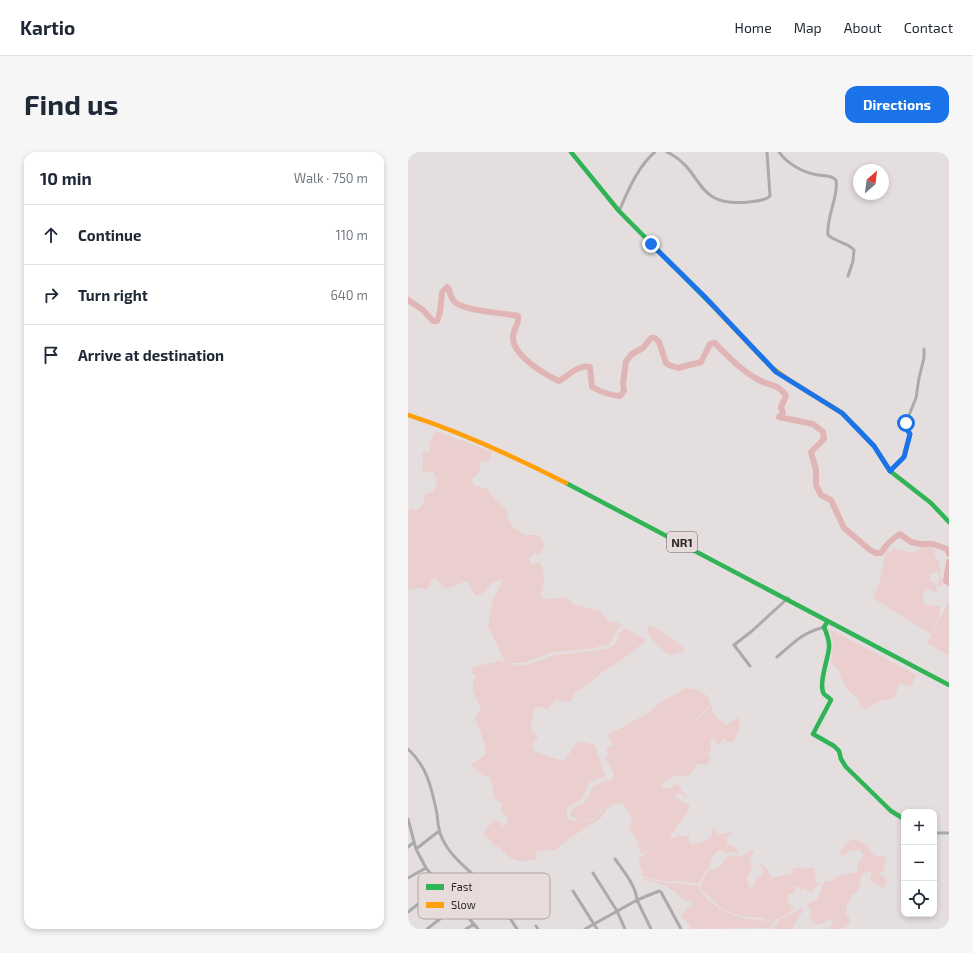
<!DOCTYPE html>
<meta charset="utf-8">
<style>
body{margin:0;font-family:"Exo 2",sans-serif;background:#f6f6f7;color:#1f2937}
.controls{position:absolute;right:12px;bottom:12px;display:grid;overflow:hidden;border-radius:8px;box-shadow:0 2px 6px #0003}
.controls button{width:36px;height:36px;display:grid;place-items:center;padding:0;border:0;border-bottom:1px solid #e0e1e3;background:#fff;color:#1f2937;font:20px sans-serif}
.compass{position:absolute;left:445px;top:12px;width:36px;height:36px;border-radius:50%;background:#fff;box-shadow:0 2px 6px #0003;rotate:28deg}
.stop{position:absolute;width:12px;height:12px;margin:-9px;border:3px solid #1a73e8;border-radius:50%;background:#fff}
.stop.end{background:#1a73e8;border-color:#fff;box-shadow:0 1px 4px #0008}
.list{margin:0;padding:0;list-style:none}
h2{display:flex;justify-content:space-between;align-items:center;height:52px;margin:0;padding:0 16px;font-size:17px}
h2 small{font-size:13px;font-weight:400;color:#747a83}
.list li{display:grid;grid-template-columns:26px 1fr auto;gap:12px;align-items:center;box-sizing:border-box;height:60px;padding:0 16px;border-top:1px solid #e0e1e3}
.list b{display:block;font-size:15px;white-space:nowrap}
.list em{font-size:13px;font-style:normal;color:#747a83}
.icon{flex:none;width:22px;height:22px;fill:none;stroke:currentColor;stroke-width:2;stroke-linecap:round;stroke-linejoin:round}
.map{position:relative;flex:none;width:541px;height:777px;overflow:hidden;border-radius:12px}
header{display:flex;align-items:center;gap:24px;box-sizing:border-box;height:56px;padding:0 20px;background:#fff;border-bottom:1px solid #e0e1e3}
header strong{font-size:19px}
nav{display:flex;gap:22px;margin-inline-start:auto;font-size:14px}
.intro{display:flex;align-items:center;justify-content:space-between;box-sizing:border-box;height:96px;padding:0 24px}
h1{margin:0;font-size:28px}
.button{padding:10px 18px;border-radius:12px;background:#1a73e8;color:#fff;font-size:14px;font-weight:700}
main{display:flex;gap:24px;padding:0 24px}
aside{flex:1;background:#fff;border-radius:12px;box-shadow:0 2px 6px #0003}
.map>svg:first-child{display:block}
.green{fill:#ebcfcf}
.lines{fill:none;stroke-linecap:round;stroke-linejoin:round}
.river{stroke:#e1b5b6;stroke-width:6}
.street{stroke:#aba9a9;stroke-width:3}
.fast{stroke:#30b455;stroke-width:4.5}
.slow{stroke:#ff9f0a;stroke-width:4.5}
.route{stroke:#1a73e8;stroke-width:5}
.labels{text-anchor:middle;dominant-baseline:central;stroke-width:3.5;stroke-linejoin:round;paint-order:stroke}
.shield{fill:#e7dbdb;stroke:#665f5f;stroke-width:1}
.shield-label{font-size:12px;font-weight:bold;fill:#2f2a2a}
.key{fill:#e7dbdb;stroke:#b0a6a6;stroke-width:1}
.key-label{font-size:11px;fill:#2f2a2a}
</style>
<header>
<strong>Kartio</strong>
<nav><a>Home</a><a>Map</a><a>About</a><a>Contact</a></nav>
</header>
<div class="intro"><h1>Find us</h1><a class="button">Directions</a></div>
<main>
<aside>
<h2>10 min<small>Walk · 750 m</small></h2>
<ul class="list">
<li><svg class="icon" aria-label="ahead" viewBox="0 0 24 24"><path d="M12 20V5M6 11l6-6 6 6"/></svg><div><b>Continue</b></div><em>110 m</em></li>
<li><svg class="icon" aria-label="right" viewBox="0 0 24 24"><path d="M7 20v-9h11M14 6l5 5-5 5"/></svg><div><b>Turn right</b></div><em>640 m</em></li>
<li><svg class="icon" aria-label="arrive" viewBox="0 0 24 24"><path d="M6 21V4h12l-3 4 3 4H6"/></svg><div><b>Arrive at destination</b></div></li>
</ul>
</aside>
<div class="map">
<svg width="541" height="777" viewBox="0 0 541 777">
<rect width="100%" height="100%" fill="#e4dede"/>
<!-- green -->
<path class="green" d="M28,279L84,300L81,309L71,310L72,319L63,328L67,334L79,337L86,346L98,357L101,370L106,376L117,383H130L137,392L131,403L126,401L121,407L123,412L132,410C137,421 137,432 132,443L138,447L160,445L164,452L192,459L202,470H209L214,473L209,478L202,492L186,496L145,500L115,511H98L116,514L147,503L186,499L201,496L209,490L210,482L218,476L238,489L216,506L196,519L185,528L166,541L163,550L147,548L139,557L127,554L122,576L130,585L124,593L127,600L156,609L170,589L187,593L197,624L182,630L174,647L158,656L160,667L174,671L167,667L170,664L181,669C188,666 194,662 196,654L189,664L181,668L170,664L165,666L162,662C164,654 173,655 177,649C181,645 183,638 185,634L195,630L204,628L206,621L197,606L201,604L198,597L205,593L200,583L240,561L250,552L277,536L287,537L294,540L300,545L302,550C299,560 292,563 285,569C293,565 300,560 302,552L308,565L319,573L331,565V579L325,590L318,589L316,586L312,592H308L309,588L305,587L302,591L303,599L299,602L303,606L299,613L290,612L280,624C269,622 259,625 253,634C261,638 260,638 269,632L273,635V639L278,642L279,645L271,641L266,644L282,654C280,660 276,665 273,671L269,672L267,679L263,681V685L266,686L269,684H281V691C289,693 299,689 304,683L303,677L310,676L308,679L309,683L322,680L324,682L318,685L320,687L318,692L326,694L331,701L321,700L318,702L312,698C305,701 302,707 302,715L298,718L291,732L268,729L259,730L235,724C235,719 232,716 231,712C230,703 247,694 252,689L233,702L229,688L221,677L224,667L214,651L206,652L199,657L193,666L162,686L147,698L129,699L127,708L112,709L102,706L92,696L84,692L83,688L75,683L79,676L86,668L92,670L94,675L98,672L100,666L93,660L94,651L87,647L82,625L74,623L63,613L78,602L77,593L67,566L73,555C66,543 61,537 68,524L63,520L65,515L92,509L97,510L80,474L84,450L95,428L84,430L77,440L68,444L59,429L38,437L28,427L24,428L19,438L11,436L0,438V359L4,356L8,359L15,352L17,342L26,339L29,327L25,320L14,321L15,311L14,301L22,300L21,290Z
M515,395L524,396L528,399L526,403C536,414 529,421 536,430L535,433L530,435L529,434L531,428V421L529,420L523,422L522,425V429L527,431L529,438V441L521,437L515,441V449L517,453L532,454L531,465L523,482L465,446L472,429L478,398L483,400L484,396L505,401Z
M541,449V504L519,491Z
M240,474C248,473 270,491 277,497L276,499C272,501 267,503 263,503C255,501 244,487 239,480Z
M422,477L509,523L503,534L492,531L486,546L472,549L457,558L452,554L449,545C440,540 433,530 432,519L423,511L425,493Z
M444,687C453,689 462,694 465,702L469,704H478V709L475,713L477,718L472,720L471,722L477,725L479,730L475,736L462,728L463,720L455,721L452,728L453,731L448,741L444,743L438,755V761L443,769L433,777H419L423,774L425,769L420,767L414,772L408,773L401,766L403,759L398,754L409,747L417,729H423L433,722L435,723L449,720L450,711L455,704L452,698L441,699L435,704H433L432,700L436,694Z
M342,698L346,699L341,710L345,714L339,727L341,735H345L349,725L355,723V716L352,714L354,712L360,718L364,726L384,721L385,716L394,715L395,717L407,715L406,720L409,724L407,727L408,730L411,731L410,734L406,735L407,737L404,740L400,739L397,736L393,738L390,734L386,735L388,737L387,741L380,743L379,748L386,758L368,768L359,769L354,766L333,764L315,758L302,746L293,737V733L299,719L312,715L319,705L326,703L334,704Z
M235,726L258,731H269L291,734L292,738L300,748L315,759L334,766L354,768L359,770L367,769L363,775L359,776L284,777L273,764L280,755H284V749L275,748C265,735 251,731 236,728Z
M394,756L396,757L384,777H364L371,768Z"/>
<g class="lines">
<!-- river -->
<path class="river" d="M0,148L15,158L25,169H29L32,160L34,140L39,135L41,137C42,142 43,147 48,151C58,159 96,161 110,164C112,171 105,177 105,185C104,203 136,222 151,229C160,224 171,212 182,215L184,235C193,240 201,243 212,244L216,239L215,231L218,209L224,202L235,196L243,186H247L251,190L258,211L261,213L270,216L293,210L302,192L307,191C320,205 335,220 351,228C362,234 371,232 378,244L373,255L375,261L371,265L405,272L415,280L416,287L403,300L408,318V333L413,343L423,348L436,376L462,398L468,401H473C478,393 483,387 492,382L503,390L512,392H525L539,397L541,402
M541,410L538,429L541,431"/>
<!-- street -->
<path class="street" d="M259,0C298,19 284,56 341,50C348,49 357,49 362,44L359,0
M371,0C379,12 396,21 410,23C417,24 423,23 428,28C431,44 418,65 420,83C427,90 439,90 446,98L445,109L440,124
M211,59C220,39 230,14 247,0
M482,319L496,305L502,282L497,273L508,246L511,226L516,206V197
M369,505C387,490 392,482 416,475
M342,514L326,493L344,479L380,446
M0,597C19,614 24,637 29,662C30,670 30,678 34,686C44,709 69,723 85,742C94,753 101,765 109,777
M0,667L8,697L18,716L70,777
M526,681H541
M0,695L6,690
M8,697L31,679
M185,721L209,759L217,777
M0,726L18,716
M165,739L189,777
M0,760L34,734
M128,774L130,777
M19,777L76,733
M58,777L66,772
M177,777L229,748C228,734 215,718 207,707
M243,777L229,748L251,739L253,740L273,777"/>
<!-- fast -->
<path class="fast" d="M163,0L211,59L303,152
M448,275L466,294L482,319L523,351L541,370
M158,331L541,533
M420,469L416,475C419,482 422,489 421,496C420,507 410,533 416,542C418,544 421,545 423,548L405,582L426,594L431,599L433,607L438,615L483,659L496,667"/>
<!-- slow -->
<path class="slow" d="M303,152L362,214L381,228L434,261L448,275
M0,263C55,281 107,305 158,331"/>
</g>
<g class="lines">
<!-- route -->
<path class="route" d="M243,92L296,144L368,220L434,261L466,294L482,319L496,305L502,282L498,276V271"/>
</g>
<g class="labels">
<!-- shield labels -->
<rect class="shield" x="259" y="380" width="30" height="20" rx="3"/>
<g class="shield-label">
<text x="274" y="390">NR1</text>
</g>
</g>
<!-- legend -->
<rect x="10" y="721" width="132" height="46" rx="6" class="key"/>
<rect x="18" y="732" width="18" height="6" fill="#30b455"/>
<rect x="18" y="750" width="18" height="6" fill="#ff9f0a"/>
<g class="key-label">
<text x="43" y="739">Fast</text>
<text x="43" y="757">Slow</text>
</g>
</svg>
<div class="controls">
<button>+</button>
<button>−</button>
<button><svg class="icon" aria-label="locate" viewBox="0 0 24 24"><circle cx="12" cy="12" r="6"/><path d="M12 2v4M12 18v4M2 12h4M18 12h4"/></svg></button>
</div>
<svg class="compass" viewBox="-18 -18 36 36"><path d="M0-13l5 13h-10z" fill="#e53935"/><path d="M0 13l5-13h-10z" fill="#747a83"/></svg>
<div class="stop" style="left:498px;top:271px"></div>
<div class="stop end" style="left:243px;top:92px"></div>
</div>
</main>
